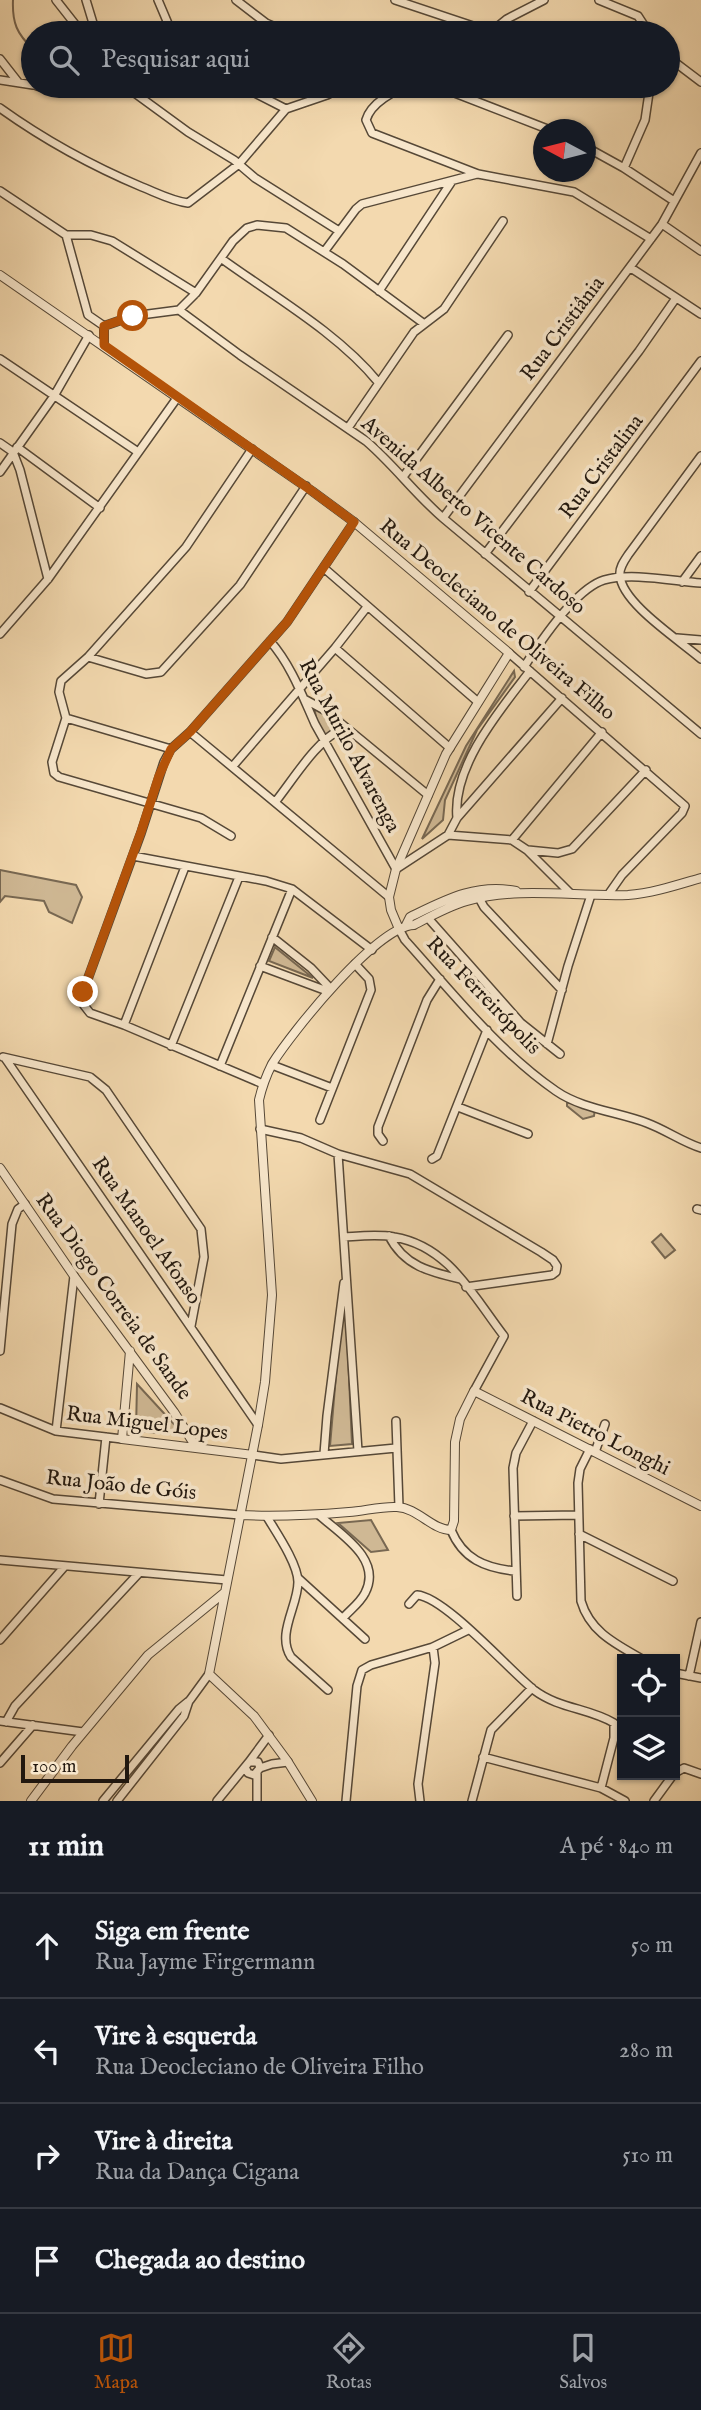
<!DOCTYPE html>
<html lang="pt">
<meta charset="utf-8">
<style>
body{margin:0;font-family:"IM FELL English",serif;background:#20242c;color:#f1f3f6}
.controls{position:absolute;right:21px;bottom:21px;display:grid;overflow:hidden;border-radius:0px;box-shadow:0 2px 5px #0004}
.controls button{width:63px;height:63px;display:grid;place-items:center;padding:0;border:0;border-bottom:2px solid #363941;background:#171b24;color:#f1f3f6;font:35px sans-serif}
.compass{position:absolute;left:533px;top:119px;width:63px;height:63px;border-radius:50%;background:#171b24;box-shadow:0 2px 5px #0004;rotate:277deg}
.scale{position:absolute;left:21px;bottom:18px;width:108px;box-sizing:border-box;padding-left:7px;border:4px solid #22180f;border-top:0;font-size:19px;line-height:24px;white-space:nowrap;color:#22180f;-webkit-text-stroke:5px #f7e6cb;paint-order:stroke}
.stop{position:absolute;width:21px;height:21px;margin:-16px;border:5px solid #b45309;border-radius:50%;background:#fff}
.stop.end{background:#b45309;border-color:#fff;box-shadow:0 2px 7px #0008}
.list{margin:0;padding:0;list-style:none}
h2{display:flex;justify-content:space-between;align-items:center;height:91px;margin:0;padding:0 28px;font-size:30px}
h2 small{font-size:23px;font-weight:400;color:#9ea1a6}
.list li{display:grid;grid-template-columns:46px 1fr auto;gap:21px;align-items:center;box-sizing:border-box;height:105px;padding:0 28px;border-top:2px solid #363941}
.list b{display:block;font-size:26px;white-space:nowrap}
.list p{margin:0;font-size:23px;white-space:nowrap;color:#9ea1a6}
.list em{font-size:23px;font-style:normal;color:#9ea1a6}
.icon{flex:none;width:38px;height:38px;fill:none;stroke:currentColor;stroke-width:2;stroke-linecap:round;stroke-linejoin:round}
.map{position:relative;flex:none;width:701px;height:1801px;overflow:hidden}
.search{position:absolute;background:#171b24;box-shadow:0 2px 5px #0004;left:21px;right:21px;top:21px;height:77px;display:flex;align-items:center;gap:18px;box-sizing:border-box;padding:0 24px;border-radius:38px;color:#9ea1a6;font-size:26px}
.sheet{height:511px;background:#171b24}
nav{display:flex;justify-content:space-around;align-items:center;box-sizing:border-box;height:98px;border-top:2px solid #363941;background:#171b24;font-size:19px;color:#9ea1a6}
nav a{display:grid;justify-items:center;gap:4px}
nav .on{color:#b45309}
.map>svg:first-child{display:block}
.green{fill:#cfb894;stroke:#786852;stroke-width:2}
.lines{fill:none;stroke-linecap:round;stroke-linejoin:round}
.stream{stroke:#75644f;stroke-width:2}
.minor-casing{stroke:#564837;stroke-width:10}
.tertiary-casing{stroke:#564837;stroke-width:10}
.minor{stroke:#f7e6cb;stroke-width:7}
.tertiary{stroke:#f7e6cb;stroke-width:8}
.route{stroke:#b45309;stroke-width:9}
.labels{text-anchor:middle;dominant-baseline:central;stroke-width:7;stroke-linejoin:round;paint-order:stroke}
.street-label{font-size:21px;fill:#22180f;stroke:#f7e6cb}
</style>
<div class="map">
<svg width="701" height="1801" viewBox="0 0 701 1801">
<rect width="100%" height="100%" fill="#f3d9af"/>
<filter id="stains"><feTurbulence type="fractalNoise" baseFrequency=".00286" numOctaves="4"/><feColorMatrix values="0 0 0 0 .2 0 0 0 0 .09 0 0 0 0 .02 0 0 0 .5 -.17"/></filter>
<radialGradient id="worn" r=".72"><stop offset=".6" stop-color="#630" stop-opacity="0"/><stop offset="1" stop-color="#630" stop-opacity=".3"/></radialGradient>
<!-- green -->
<path class="green" d="M514,671L515,677L477,730L445,800L443,820L422,839L466,746Z
M314,707L341,727L325,739L317,722Z
M0,870L76,885L82,897L72,923L49,912L44,901L5,896L0,902Z
M275,947L276,948L313,978L269,961Z
M574,1102L595,1108L594,1116L583,1119L567,1106V1103Z
M661,1234L675,1250L665,1258L652,1242Z
M346,1311L352,1444L330,1446L340,1328Z
M137,1384L184,1435L136,1431Z
M371,1520L388,1550L371,1552L338,1523Z"/>
<g class="lines">
<!-- stream -->
<path class="stream" d="M13,0C12,23 17,34 33,49"/>
<!-- minor casing -->
<g class="minor-casing">
<path id="minor" d="M56,0L82,33
M86,0L96,33
M158,0L172,33
M236,0L266,23L290,33
M395,0L494,33
M599,0L638,16L649,33
M491,32L507,19L544,0
M668,57L701,82
M0,59L18,82
M0,80L33,85
M37,86C55,89 72,95 89,86
M125,86L188,132L234,160L255,178L339,231
M410,86C394,90 371,103 366,120L372,133L478,174L574,192L651,239
M430,86L447,90L550,130
M637,86L650,90
M0,108C46,141 90,165 142,187C157,193 172,201 188,203L239,164L286,109L241,86
M286,109L327,95L344,86
M586,147L624,168L674,201
M624,168L645,120L650,86
M0,191L66,235L88,315L104,326
M662,224L701,251
M66,235H91L112,241L196,293
M324,252L356,209L362,204L477,174
M222,259C273,296 338,333 378,382
M631,268L701,314
M379,291L452,181
M179,310L240,355L366,441C394,465 415,494 443,518L701,734
M104,326L133,316L179,310L196,293L233,241L247,228L257,225L286,228L343,264L423,323
M104,345V326
M0,359L138,452
M348,428L414,332L444,309L503,221
M0,443L13,452L20,470L48,579
M17,447L100,508
M701,456L628,555C624,561 619,568 620,575C621,603 681,641 701,659
M0,472L54,396L89,335
M403,477L508,335
M443,518L662,224L701,153
M485,554L639,351L676,298
M325,569L478,702
M682,582L701,556
M529,592L701,361
M0,634L48,579L177,398
M677,638L701,640
M270,641C291,665 302,695 315,724L396,869L448,835L512,840L527,850L570,893
M335,648L450,748
M509,653L685,806L682,813L622,875L608,895
M88,657L146,674L161,672L240,585L306,486
M524,667C540,642 575,589 604,580C631,572 673,581 701,583
M306,700L326,711L428,795
M66,718L59,692L61,681L88,657L186,547L252,449
M66,718L52,762L54,773L59,777L201,818L231,836
M66,718L171,749
M190,732L389,897
M233,766L335,648L367,607
M276,801C295,777 316,741 344,727
M457,818C452,766 500,710 530,671
M448,835L457,818L562,698
M512,840L602,732
M528,850L558,853L572,849L646,770
M133,856L266,881L292,889L372,950
M479,898L484,907L562,990
M428,918L521,1023L560,1054
M399,929L405,940C452,992 498,1051 556,1091C582,1109 618,1112 647,1123C666,1130 682,1142 701,1148
M272,937L311,968L330,988
M260,966L327,991
M124,1025L185,867
M547,1044L568,966L591,895
M171,1046L239,877
M3,1057L90,1077L106,1090L201,1229L204,1257L191,1326
M5,1058L258,1425
M272,1065L332,1088
M220,1066L292,889
M263,1084L124,1025L90,1013L83,1004V992L141,833L164,762L171,749L190,732L287,622L354,522
M458,1107L528,1134
M320,1120L371,990L369,979L355,964
M260,1129L301,1138L338,1154L410,1174L541,1252L553,1260L557,1266L556,1272L552,1275L466,1287
M383,1141L378,1134V1127L427,1000L440,979
M338,1154L358,1451
M432,1159L437,1156L487,1030
M697,1209L701,1210
M389,1236C404,1266 430,1272 460,1279
M344,1237C361,1236 378,1234 394,1237C449,1246 473,1296 504,1336L474,1391
M0,1351L12,1224L18,1209L25,1204
M0,1408L56,1431L122,1439
M396,1421L399,1507
M56,1431L74,1276
M590,1449L580,1469L578,1483L581,1601C590,1632 616,1644 642,1659
M595,1452L605,1424
M324,1454L327,1416L344,1283
M253,1455L281,1459L396,1448
M0,1480L53,1499L240,1515
M99,1504L106,1437
M319,1515C340,1534 383,1559 365,1593C360,1603 350,1610 343,1618
M514,1516L578,1515
M267,1517C276,1532 298,1564 298,1582C298,1606 276,1634 291,1657L328,1690
M451,1530C463,1559 485,1568 515,1571
M579,1534L673,1581
M0,1560L227,1580
M298,1578L365,1639
M517,1596L513,1468L516,1453L533,1421
M409,1604L417,1595C445,1597 509,1670 534,1690C559,1709 589,1708 614,1723V1738L601,1788
M0,1640L65,1566
M675,1673L701,1678
M689,1676L701,1622
M0,1721L83,1732
M6,1722L15,1706L139,1573
M483,1757L601,1788L625,1801
M249,1762L269,1735
M0,1763L33,1725
M260,1768L272,1764L288,1762
M675,1773L684,1768L701,1774
M103,1801L179,1709L190,1700L209,1674
M117,1801L184,1716L189,1701
M217,1801L249,1762H258L260,1768L254,1775L248,1773L245,1767
M257,1801V1774
M346,1801L357,1686L362,1670L371,1665L433,1647L468,1630
M420,1801L418,1784L435,1663L433,1647
M472,1801L491,1730L532,1688
M654,1801L673,1775"/>
</g>
<!-- tertiary casing -->
<g class="tertiary-casing">
<path id="tertiary" d="M0,275L312,491L354,522L509,653L446,754L396,869L389,897L391,910L399,929
M406,925L410,917C445,900 476,883 516,891
M0,1168L74,1276L174,1412L196,1447
M130,1351L122,1439L253,1455
M240,1515C276,1517 313,1515 349,1512C364,1511 382,1506 397,1507C418,1508 432,1530 451,1530L454,1521L455,1442L460,1419L474,1391L701,1506
M31,1801L72,1746L148,1655L225,1592
M312,1801L288,1762L254,1716L209,1674L258,1425L265,1382L272,1295L259,1100C262,1087 266,1076 272,1064C292,1032 377,926 414,925C431,916 449,906 467,901C520,886 574,897 628,895C653,893 677,885 701,878"/>
</g>
<!-- minor -->
<use href="#minor" class="minor"/>
<!-- tertiary -->
<use href="#tertiary" class="tertiary"/>
</g>
<g class="lines">
<!-- route -->
<path class="route" d="M83,992L141,832L159,776L171,749L190,732L287,622L354,522L312,491L104,345V326L133,316"/>
</g>
<g class="labels">
<!-- street labels -->
<g class="street-label">
<text transform="translate(563 329) rotate(-53)">Rua Cristiânia</text>
<text transform="translate(602 467) rotate(-53)">Rua Cristalina</text>
<text transform="translate(473 516) rotate(41)">Avenida Alberto Vicente Cardoso</text>
<text transform="translate(497 620) rotate(40)">Rua Deocleciano de Oliveira Filho</text>
<text transform="translate(349 746) rotate(62)">Rua Murilo Alvarenga</text>
<text transform="translate(483 996) rotate(46)">Rua Ferreirópolis</text>
<text transform="translate(146 1231) rotate(55)">Rua Manoel Afonso</text>
<text transform="translate(113 1297) rotate(54)">Rua Diogo Correia de Sande</text>
<text transform="translate(147 1424) rotate(7)">Rua Miguel Lopes</text>
<text transform="translate(595 1433) rotate(27)">Rua Pietro Longhi</text>
<text transform="translate(121 1486) rotate(6)">Rua João de Góis</text>
</g>
</g>
<rect width="100%" height="100%" filter="url(#stains)"/>
<rect width="100%" height="100%" fill="url(#worn)"/>
</svg>
<div class="controls">
<button><svg class="icon" aria-label="locate" viewBox="0 0 24 24"><circle cx="12" cy="12" r="6"/><path d="M12 2v4M12 18v4M2 12h4M18 12h4"/></svg></button>
<button><svg class="icon" aria-label="layers" viewBox="0 0 24 24"><path d="M12 4l9 5-9 5-9-5zM3 14l9 5 9-5"/></svg></button>
</div>
<svg class="compass" viewBox="-18 -18 36 36"><path d="M0-13l5 13h-10z" fill="#e53935"/><path d="M0 13l5-13h-10z" fill="#9ea1a6"/></svg>
<div class="scale">100 m</div>
<div class="stop" style="left:133px;top:316px"></div>
<div class="stop end" style="left:83px;top:992px"></div>
<div class="search"><svg class="icon" aria-label="search" viewBox="0 0 24 24"><circle cx="10" cy="10" r="6"/><path d="M15 15l6 6"/></svg>Pesquisar aqui</div>
</div>
<section class="sheet">
<h2>11 min<small>A pé · 840 m</small></h2>
<ul class="list">
<li><svg class="icon" aria-label="ahead" viewBox="0 0 24 24"><path d="M12 20V5M6 11l6-6 6 6"/></svg><div><b>Siga em frente</b><p>Rua Jayme Firgermann</p></div><em>50 m</em></li>
<li><svg class="icon" aria-label="left" viewBox="0 0 24 24"><path d="M17 20v-9H6M10 6l-5 5 5 5"/></svg><div><b>Vire à esquerda</b><p>Rua Deocleciano de Oliveira Filho</p></div><em>280 m</em></li>
<li><svg class="icon" aria-label="right" viewBox="0 0 24 24"><path d="M7 20v-9h11M14 6l5 5-5 5"/></svg><div><b>Vire à direita</b><p>Rua da Dança Cigana</p></div><em>510 m</em></li>
<li><svg class="icon" aria-label="arrive" viewBox="0 0 24 24"><path d="M6 21V4h12l-3 4 3 4H6"/></svg><div><b>Chegada ao destino</b></div></li>
</ul>
</section>
<nav>
<a class="on"><svg class="icon" aria-label="map" viewBox="0 0 24 24"><path d="M3 6l6-2 6 2 6-2v14l-6 2-6-2-6 2zM9 4v14M15 6v14"/></svg>Mapa</a>
<a><svg class="icon" aria-label="directions" viewBox="0 0 24 24"><path d="M12 3l9 9-9 9-9-9zM9 14v-3h6M13 9l2 2-2 2"/></svg>Rotas</a>
<a><svg class="icon" aria-label="saved" viewBox="0 0 24 24"><path d="M7 4h10v16l-5-4-5 4z"/></svg>Salvos</a>
</nav>
